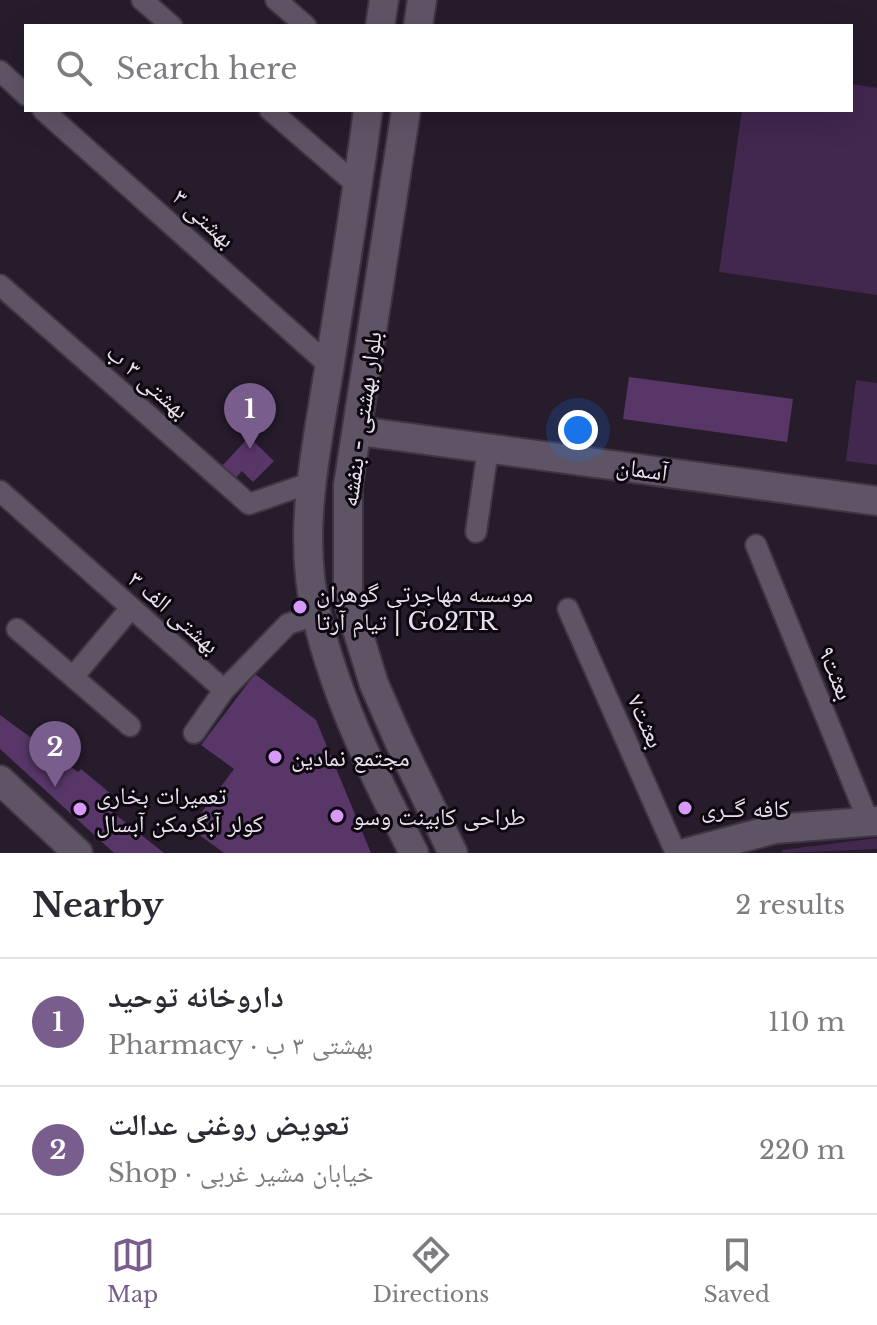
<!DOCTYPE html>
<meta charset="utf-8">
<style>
body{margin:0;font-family:"Libre Baskerville","Noto Naskh Arabic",serif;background:#f2f2f3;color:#2b2b33}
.you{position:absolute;left:578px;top:430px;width:28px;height:28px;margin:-20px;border:6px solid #fff;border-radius:50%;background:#1a73e8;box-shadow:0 0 0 12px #1a73e833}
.badge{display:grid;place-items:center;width:52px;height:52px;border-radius:50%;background:#795d8c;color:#fff;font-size:26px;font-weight:700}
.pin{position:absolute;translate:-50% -66px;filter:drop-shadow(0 2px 4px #0008)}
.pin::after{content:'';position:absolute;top:42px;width:28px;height:24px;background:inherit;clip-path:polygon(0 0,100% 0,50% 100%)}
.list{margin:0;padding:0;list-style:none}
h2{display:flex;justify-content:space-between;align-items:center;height:104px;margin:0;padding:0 32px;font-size:34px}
h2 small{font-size:26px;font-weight:400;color:#7c7c81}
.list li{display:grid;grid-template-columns:52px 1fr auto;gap:24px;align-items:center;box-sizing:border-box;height:128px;padding:0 32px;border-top:2px solid #e1e1e2}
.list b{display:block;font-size:30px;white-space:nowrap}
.list p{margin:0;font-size:26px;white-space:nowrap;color:#7c7c81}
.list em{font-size:26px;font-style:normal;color:#7c7c81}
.icon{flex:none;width:44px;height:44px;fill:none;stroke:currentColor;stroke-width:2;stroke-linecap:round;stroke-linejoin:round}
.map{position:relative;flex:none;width:877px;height:853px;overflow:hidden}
.search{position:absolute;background:#fff;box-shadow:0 8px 32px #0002;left:24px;right:24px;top:24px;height:88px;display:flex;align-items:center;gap:20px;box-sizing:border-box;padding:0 28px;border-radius:0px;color:#7c7c81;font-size:30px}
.sheet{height:360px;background:#fff}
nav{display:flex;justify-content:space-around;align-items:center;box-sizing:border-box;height:112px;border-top:2px solid #e1e1e2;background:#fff;font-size:22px;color:#7c7c81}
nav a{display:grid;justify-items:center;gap:4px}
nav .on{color:#795d8c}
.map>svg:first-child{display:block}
.green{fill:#42274f}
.building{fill:#583768}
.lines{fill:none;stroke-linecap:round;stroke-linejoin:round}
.street-casing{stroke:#3f3644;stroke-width:24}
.secondary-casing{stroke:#3f3644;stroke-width:32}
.street{stroke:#5f5466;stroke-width:20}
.secondary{stroke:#5f5466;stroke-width:28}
.poi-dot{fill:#d89af8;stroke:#0d080f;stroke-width:3}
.labels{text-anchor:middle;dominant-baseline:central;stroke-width:6;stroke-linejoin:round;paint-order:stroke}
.street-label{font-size:24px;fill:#e8e1ec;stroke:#0d080f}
.poi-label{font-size:24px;fill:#e8e1ec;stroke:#0d080f;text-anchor:start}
</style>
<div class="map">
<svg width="877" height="853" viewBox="0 0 877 853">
<rect width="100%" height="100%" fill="#261c2c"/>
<!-- green -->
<path class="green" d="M851,84L877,88V295L719,272L742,110H851Z
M856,380L877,383V465L846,461Z
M877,838V849L782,853V850Z"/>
<!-- building -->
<path class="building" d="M629,377L793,399L787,442L623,419Z
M249,437L274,461L253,482L242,471L234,480L221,467Z
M255,674L316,720L371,853H224L190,828L234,769L201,745Z
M0,715L78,772L81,769L110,793L101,803L164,853H114L0,749Z"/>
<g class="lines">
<!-- street casing -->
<g class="street-casing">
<path id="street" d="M142,0L172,26
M276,0L306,26
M0,71L26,95
M43,110L330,366
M270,110L358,186
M0,285L249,504L310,483
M0,491L224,690L288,624L316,615
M476,532L488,449
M756,545L868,820
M568,609L676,853
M17,629L130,726
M73,677L130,609
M194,733L224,690"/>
</g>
<!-- secondary casing -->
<g class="secondary-casing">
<path id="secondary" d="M380,26L384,0
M418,26L422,0
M368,110C357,195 343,279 330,363C317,447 296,533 317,617C337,701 375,777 414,853
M406,110L348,486V600L374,684L398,739L453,853
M359,431L877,501
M0,780L78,853
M685,853L775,829L877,821"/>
</g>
<!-- street -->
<use href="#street" class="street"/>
<!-- secondary -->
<use href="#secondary" class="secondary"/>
</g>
<!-- markers -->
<g class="poi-dot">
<circle cx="300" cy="607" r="8"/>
<circle cx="275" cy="757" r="8"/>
<circle cx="685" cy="808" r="8"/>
<circle cx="80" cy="809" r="8"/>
<circle cx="337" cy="816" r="8"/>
</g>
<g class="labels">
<!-- street labels -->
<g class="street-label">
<text transform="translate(204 218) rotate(42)">بهشتی ۳</text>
<text transform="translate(148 381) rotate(41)">بهشتی ۳ ب</text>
<text transform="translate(361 419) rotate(-82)">بلوار بهشتی - بنفشه</text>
<text transform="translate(642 469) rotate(8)">آسمان</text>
<text transform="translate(174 612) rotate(41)">بهشتی الف ۳</text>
<text transform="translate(836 673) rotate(68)">بعثت۹</text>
<text transform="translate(646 721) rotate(66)">بعثت۷</text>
</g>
<!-- poi labels -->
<g class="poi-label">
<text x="316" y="593">موسسه مهاجرتی گوهران<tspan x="316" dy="28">تیام آرتا | Go2TR</tspan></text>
<text x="291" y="757">مجتمع نمادین</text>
<text x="96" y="795">تعمیرات بخاری<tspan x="96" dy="28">کولر آبگرمکن آبسال</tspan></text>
<text x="701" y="808">کافه گــری</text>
<text x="353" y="816">طراحی کابینت وسو</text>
</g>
</g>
</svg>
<div class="you"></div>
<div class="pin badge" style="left:250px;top:449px">1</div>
<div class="pin badge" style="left:55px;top:787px">2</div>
<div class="search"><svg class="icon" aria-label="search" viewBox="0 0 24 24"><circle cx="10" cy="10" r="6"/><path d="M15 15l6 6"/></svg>Search here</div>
</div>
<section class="sheet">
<h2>Nearby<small>2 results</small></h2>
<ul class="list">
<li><span class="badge">1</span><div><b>داروخانه توحید</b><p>Pharmacy · بهشتی ۳ ب</p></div><em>110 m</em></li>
<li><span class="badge">2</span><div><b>تعویض روغنی عدالت</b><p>Shop · خیابان مشیر غربی</p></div><em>220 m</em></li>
</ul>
</section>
<nav>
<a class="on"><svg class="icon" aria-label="map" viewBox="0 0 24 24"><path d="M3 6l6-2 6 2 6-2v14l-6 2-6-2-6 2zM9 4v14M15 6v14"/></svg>Map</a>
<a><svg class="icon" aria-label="directions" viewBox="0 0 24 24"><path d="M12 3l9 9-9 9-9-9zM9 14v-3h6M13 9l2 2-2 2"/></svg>Directions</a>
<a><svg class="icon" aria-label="saved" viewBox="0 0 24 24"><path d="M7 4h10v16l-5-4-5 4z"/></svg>Saved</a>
</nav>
